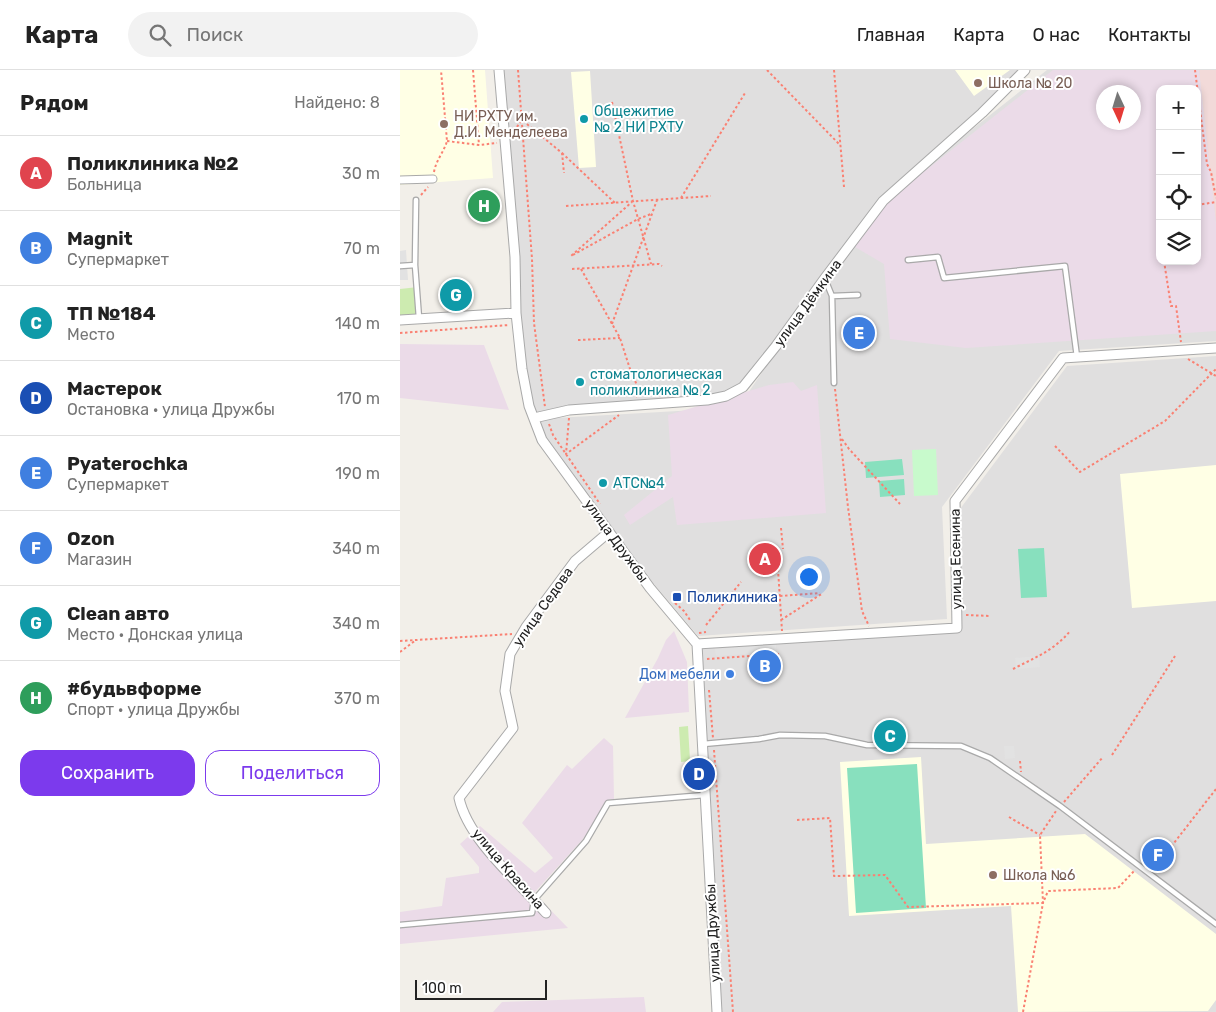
<!DOCTYPE html>
<html lang="ru">
<meta charset="utf-8">
<style>
body{margin:0;font-family:Rubik,sans-serif;background:#f2f2f2;color:#222}
.controls{position:absolute;right:15px;top:15px;display:grid;overflow:hidden;border-radius:10px;box-shadow:0 2px 8px #0003}
.controls button{width:45px;height:45px;display:grid;place-items:center;padding:0;border:0;border-bottom:1px solid #e0e0e0;background:#fff;color:#222;font:25px sans-serif}
.compass{position:absolute;left:696px;top:15px;width:45px;height:45px;border-radius:50%;background:#fff;box-shadow:0 2px 8px #0003;rotate:176deg}
.scale{position:absolute;left:15px;bottom:12px;width:132px;box-sizing:border-box;padding-left:5px;border:2px solid #222;border-top:0;font-size:14px;line-height:18px;white-space:nowrap;color:#222;-webkit-text-stroke:4px #fff;paint-order:stroke}
.you{position:absolute;left:408px;top:506px;width:18px;height:18px;margin:-12px;border:4px solid #fff;border-radius:50%;background:#1a73e8;box-shadow:0 0 0 8px #1a73e833}
.badge{display:grid;place-items:center;width:32px;height:32px;border-radius:50%;background:#7c3aed;color:#fff;font-size:16px;font-weight:700}
.pin{position:absolute;translate:-50% -50%;border:2px solid #fff;box-shadow:0 1px 5px #0006}
.list{margin:0;padding:0;list-style:none}
h2{display:flex;justify-content:space-between;align-items:center;height:65px;margin:0;padding:0 20px;font-size:21px}
h2 small{font-size:16px;font-weight:400;color:#767676}
.list li{display:grid;grid-template-columns:32px 1fr auto;gap:15px;align-items:center;box-sizing:border-box;height:75px;padding:0 20px;border-top:1px solid #e0e0e0}
.list b{display:block;font-size:19px;white-space:nowrap}
.list p{margin:0;font-size:16px;white-space:nowrap;color:#767676}
.list em{font-size:16px;font-style:normal;color:#767676}
.actions{display:flex;gap:10px;padding:15px 20px}
.actions a{flex:1;padding:11px 0;border:1px solid #7c3aed;border-radius:15px;text-align:center;font-size:18px;color:#7c3aed}
.actions .main{background:#7c3aed;color:#fff}
.icon{flex:none;width:28px;height:28px;fill:none;stroke:currentColor;stroke-width:2;stroke-linecap:round;stroke-linejoin:round}
.map{position:relative;flex:none;width:816px;height:942px;overflow:hidden}
header{display:flex;align-items:center;gap:30px;box-sizing:border-box;height:70px;padding:0 25px;background:#fff;border-bottom:1px solid #e0e0e0}
header strong{font-size:24px}
nav{display:flex;gap:28px;margin-inline-start:auto;font-size:18px}
.search{width:350px;height:45px;background:#f2f2f2;display:flex;align-items:center;gap:12px;box-sizing:border-box;padding:0 18px;border-radius:28px;color:#767676;font-size:19px}
main{display:flex}
aside{flex:1;background:#fff}
.map>svg:first-child{display:block}
.residential{fill:#e0dfdf;fill-rule:evenodd}
.commercial{fill:#f2dad9}
.industrial{fill:#ebdbe8;fill-rule:evenodd}
.education{fill:#ffffe5}
.grass{fill:#cdebb0}
.park{fill:#c8facc}
.pitch{fill:#88e0be}
.parking{fill:#e2e2e2}
.lines{fill:none;stroke-linecap:round;stroke-linejoin:round}
.service-casing{stroke:#a9a9a9;stroke-width:7}
.pedestrian-casing{stroke:#a9a9a9;stroke-width:9}
.minor-casing{stroke:#a9a9a9;stroke-width:11}
.path{stroke:#fa8072;stroke-width:2;stroke-dasharray:2.5 2.5;stroke-linecap:butt}
.service{stroke:#fff;stroke-width:4.5}
.pedestrian{stroke:#fff;stroke-width:7}
.minor{stroke:#fff;stroke-width:9}
.education-dot{fill:#8d6e63;stroke:#fff;stroke-width:2}
.culture-dot{fill:#0f9aa8;stroke:#fff;stroke-width:2}
.transit-dot{fill:#1a4fb4;stroke:#fff;stroke-width:2}
.shop-dot{fill:#3f7fe0;stroke:#fff;stroke-width:2}
.labels{text-anchor:middle;dominant-baseline:central;stroke-width:4;stroke-linejoin:round;paint-order:stroke}
.education-label{font-size:14px;fill:#785e54;stroke:#fff;text-anchor:start}
.culture-label{font-size:14px;fill:#0d838f;stroke:#fff;text-anchor:start}
.street-label{font-size:14px;fill:#222;stroke:#fff}
.transit-label{font-size:14px;fill:#164399;stroke:#fff;text-anchor:start}
.shop-label{font-size:14px;fill:#366cbe;stroke:#fff;text-anchor:end}
</style>
<header>
<strong>Карта</strong>
<div class="search"><svg class="icon" aria-label="search" viewBox="0 0 24 24"><circle cx="10" cy="10" r="6"/><path d="M15 15l6 6"/></svg>Поиск</div>
<nav><a>Главная</a><a>Карта</a><a>О нас</a><a>Контакты</a></nav>
</header>
<main>
<aside>
<h2>Рядом<small>Найдено: 8</small></h2>
<ul class="list">
<li><span class="badge" style="background:#e0444e">A</span><div><b>Поликлиника №2</b><p>Больница</p></div><em>30 m</em></li>
<li><span class="badge" style="background:#3f7fe0">B</span><div><b>Magnit</b><p>Супермаркет</p></div><em>70 m</em></li>
<li><span class="badge" style="background:#0f9aa8">C</span><div><b>ТП №184</b><p>Место</p></div><em>140 m</em></li>
<li><span class="badge" style="background:#1a4fb4">D</span><div><b>Мастерок</b><p>Остановка · улица Дружбы</p></div><em>170 m</em></li>
<li><span class="badge" style="background:#3f7fe0">E</span><div><b>Pyaterochka</b><p>Супермаркет</p></div><em>190 m</em></li>
<li><span class="badge" style="background:#3f7fe0">F</span><div><b>Ozon</b><p>Магазин</p></div><em>340 m</em></li>
<li><span class="badge" style="background:#0f9aa8">G</span><div><b>Сlean авто</b><p>Место · Донская улица</p></div><em>340 m</em></li>
<li><span class="badge" style="background:#2e9e5b">H</span><div><b>#будьвформе</b><p>Спорт · улица Дружбы</p></div><em>370 m</em></li>
</ul>
<div class="actions"><a class="main">Сохранить</a><a>Поделиться</a></div>
</aside>
<div class="map">
<svg width="816" height="942" viewBox="0 0 816 942">
<rect width="100%" height="100%" fill="#f2efe9"/>
<!-- residential -->
<path class="residential" d="M99,0H625L509,109L647,0H816V271L659,281L542,437L547,549L298,566L253,513L146,371L138,349L313,339L348,323L439,190L343,317L326,326L134,348L125,320ZM760,19H797V191H760ZM704,22H734V52H704Z
M816,286V942H320L299,577L560,562L557,443L667,296Z"/>
<!-- commercial -->
<path class="commercial" d="M799,0H816V153L813,128Z"/>
<!-- industrial -->
<path class="industrial" d="M653,0H799L816,153V261L566,278L490,269L484,194L455,177L478,138ZM760,19H797V191H760ZM704,22H734V52H704Z
M0,274L84,275L109,340L0,328Z
M393,312L401,321L417,315L426,443L277,455L273,427L230,455L224,445L272,406L268,345L369,315Z
M274,561L287,592L289,642L225,648L258,588L266,570Z
M204,668L213,676L214,729L208,730L183,769L134,823L168,858L0,874V842L42,836L46,808L79,803V797L60,774L80,756L135,803L153,788L122,753L167,695L172,699Z
M244,927L246,942H93L102,932Z"/>
<!-- education -->
<path class="education" d="M0,0H85L93,108L0,115Z
M555,0H610L574,26Z
M190,1L196,97L179,98L171,2Z
M816,395V531L732,538L720,404Z
M521,687L526,774L685,764L816,864V930L808,941L618,942L611,836L449,846L440,692Z"/>
<!-- grass -->
<path class="grass" d="M18,217L21,244L0,246V219Z
M288,656L290,691L281,692L279,657Z"/>
<!-- park -->
<path class="park" d="M536,379L538,425L514,426L512,380Z"/>
<!-- pitch -->
<path class="pitch" d="M502,389L504,405L466,408L465,392Z
M504,409L505,425L480,427L479,411Z
M644,478L647,527L621,528L618,479Z
M517,694L526,838L456,843L447,698Z"/>
<!-- parking -->
<path class="parking" d="M6,180L8,210H0V181Z
M376,575V582L316,586L315,579Z
M639,586L640,597L616,599L615,588Z
M604,676H614L615,688L605,689Z"/>
<g class="lines">
<!-- service casing -->
<g class="service-casing">
<path id="service" d="M16,130L15,195L19,248
M508,190L538,187L544,208L665,196L677,287
M0,196L15,195
M425,209L432,226L434,313
M432,226L458,225
M303,674L359,669L380,665L425,666L467,675L561,676L590,688L660,736L816,854
M0,855L132,843L134,830L186,771L208,733L305,725"/>
</g>
<!-- pedestrian casing -->
<g class="pedestrian-casing">
<path id="pedestrian" d="M0,110L33,109"/>
</g>
<!-- minor casing -->
<g class="minor-casing">
<path id="minor" d="M99,0L115,187L116,243L122,299L129,336L142,370L250,518L297,574L317,942
M0,250L116,243
M134,348L169,340L307,330L326,326L343,317L376,276L425,208L483,131L582,43L625,0
M297,574L557,558L555,431L663,288L816,278
M146,843C118,811 68,770 59,728L113,658L105,621L110,584L126,557L175,491L209,462"/>
</g>
<!-- path -->
<path class="path" d="M73,0L79,75
M118,0L132,189L134,253L145,337
M367,0L440,75
M434,0L444,117
M795,0L807,94L811,102L816,128
M212,32L233,131L251,194
M114,61L122,50L162,83L164,103
M47,71L79,75L97,73
M162,83L215,133
M34,102C36,90 44,82 47,71L41,0
M21,125L28,117
M281,128L345,23
M233,131L171,186L238,149L251,144
M797,135L816,132
M166,136L311,126
M760,141L757,142L760,163
M764,191L771,236H776L781,272
M172,199L259,194L262,196
M181,199L220,268L230,299L239,320L236,327
M212,254L257,130
M0,263L109,255
M178,270L220,268
M788,289L816,306
M435,319L448,437L462,541L469,556
M169,348L166,384L219,345
M149,354L153,365L200,434
M442,369L449,379L500,434
M655,376L680,402L765,351L816,299
M381,458L383,479
M378,499L382,561
M380,526L420,523
M275,533L284,541L290,550
M566,545L591,546
M381,550L423,523
M306,555L341,512
M299,563L306,562
M0,571L112,564
M0,582L16,570
M307,589L379,584
M613,599C634,588 655,580 670,561
M309,620L313,668
M314,680L333,942
M712,685L775,586
M620,691L621,702
M664,732L703,687
M609,747L640,765
M397,750L430,748L434,806L485,805L508,837L643,833L648,821L718,818L735,800
M753,800L816,719
M623,942L643,833L640,765L656,741"/>
<!-- service -->
<use href="#service" class="service"/>
<!-- pedestrian -->
<use href="#pedestrian" class="pedestrian"/>
<!-- minor -->
<use href="#minor" class="minor"/>
</g>
<!-- markers -->
<g class="education-dot">
<circle cx="578" cy="13" r="5"/>
<circle cx="44" cy="54" r="5"/>
<circle cx="593" cy="805" r="5"/>
</g>
<g class="culture-dot">
<circle cx="184" cy="49" r="5"/>
<circle cx="180" cy="312" r="5"/>
<circle cx="203" cy="413" r="5"/>
</g>
<rect class="transit-dot" x="272" y="522" width="10" height="10" rx="2.5"/>
<circle class="shop-dot" cx="330" cy="604" r="5"/>
<g class="labels">
<!-- education labels -->
<g class="education-label">
<text x="588" y="13">Школа № 20</text>
<text x="54" y="46">НИ РХТУ им.<tspan x="54" dy="16">Д.И. Менделеева</tspan></text>
<text x="603" y="805">Школа №6</text>
</g>
<!-- culture labels -->
<g class="culture-label">
<text x="194" y="41">Общежитие<tspan x="194" dy="16">№ 2 НИ РХТУ</tspan></text>
<text x="190" y="304">стоматологическая<tspan x="190" dy="16">поликлиника № 2</tspan></text>
<text x="213" y="413">АТС№4</text>
</g>
<!-- street labels -->
<g class="street-label">
<text transform="translate(408 233) rotate(-54)">улица Дёмкина</text>
<text transform="translate(216 471) rotate(54)">улица Дружбы</text>
<text transform="translate(556 489) rotate(-91)">улица Есенина</text>
<text transform="translate(143 537) rotate(-55)">улица Седова</text>
<text transform="translate(108 799) rotate(49)">улица Красина</text>
<text transform="translate(313 863) rotate(-93)">улица Дружбы</text>
</g>
<!-- transit labels -->
<g class="transit-label">
<text x="287" y="527">Поликлиника</text>
</g>
<!-- shop labels -->
<g class="shop-label">
<text x="320" y="604">Дом мебели</text>
</g>
</g>
</svg>
<div class="controls">
<button>+</button>
<button>−</button>
<button><svg class="icon" aria-label="locate" viewBox="0 0 24 24"><circle cx="12" cy="12" r="6"/><path d="M12 2v4M12 18v4M2 12h4M18 12h4"/></svg></button>
<button><svg class="icon" aria-label="layers" viewBox="0 0 24 24"><path d="M12 4l9 5-9 5-9-5zM3 14l9 5 9-5"/></svg></button>
</div>
<svg class="compass" viewBox="-18 -18 36 36"><path d="M0-13l5 13h-10z" fill="#e53935"/><path d="M0 13l5-13h-10z" fill="#767676"/></svg>
<div class="scale">100 m</div>
<div class="you"></div>
<div class="pin badge" style="left:365px;top:489px;background:#e0444e">A</div>
<div class="pin badge" style="left:365px;top:596px;background:#3f7fe0">B</div>
<div class="pin badge" style="left:490px;top:666px;background:#0f9aa8">C</div>
<div class="pin badge" style="left:299px;top:704px;background:#1a4fb4">D</div>
<div class="pin badge" style="left:459px;top:263px;background:#3f7fe0">E</div>
<div class="pin badge" style="left:758px;top:785px;background:#3f7fe0">F</div>
<div class="pin badge" style="left:56px;top:225px;background:#0f9aa8">G</div>
<div class="pin badge" style="left:84px;top:136px;background:#2e9e5b">H</div>
</div>
</main>
